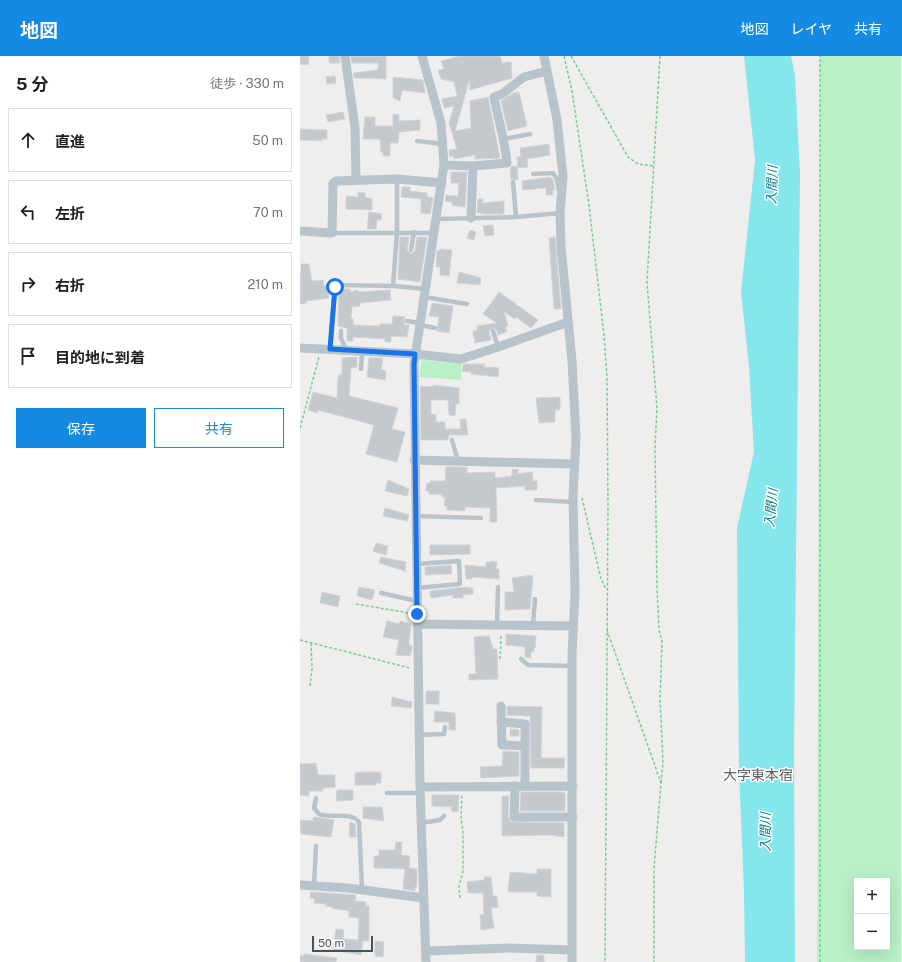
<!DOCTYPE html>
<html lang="ja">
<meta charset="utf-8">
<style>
body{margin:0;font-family:"Public Sans","Noto Sans JP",sans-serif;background:#f6f6f6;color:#202124}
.controls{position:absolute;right:12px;bottom:12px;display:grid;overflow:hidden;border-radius:0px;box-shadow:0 4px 16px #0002}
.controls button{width:36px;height:36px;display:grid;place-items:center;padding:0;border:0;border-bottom:1px solid #e0e0e0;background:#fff;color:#202124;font:20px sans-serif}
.scale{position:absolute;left:12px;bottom:10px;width:61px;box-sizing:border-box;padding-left:4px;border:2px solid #45535b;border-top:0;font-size:11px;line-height:14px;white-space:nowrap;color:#45535b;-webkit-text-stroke:3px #fff;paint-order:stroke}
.stop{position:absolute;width:12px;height:12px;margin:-9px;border:3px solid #1a73e8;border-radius:50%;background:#fff}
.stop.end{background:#1a73e8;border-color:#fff;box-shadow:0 1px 4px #0008}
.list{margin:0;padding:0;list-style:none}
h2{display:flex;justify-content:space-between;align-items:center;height:52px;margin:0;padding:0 16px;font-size:17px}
h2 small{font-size:13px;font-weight:400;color:#757577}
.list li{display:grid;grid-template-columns:26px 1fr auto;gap:12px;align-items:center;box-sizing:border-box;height:64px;margin:0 8px 8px;padding:0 8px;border:1px solid #e0e0e0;border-radius:0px}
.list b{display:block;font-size:15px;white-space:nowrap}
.list em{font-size:13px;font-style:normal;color:#757577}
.actions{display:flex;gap:8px;padding:12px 16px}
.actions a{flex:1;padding:9px 0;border:1px solid #148ae4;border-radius:0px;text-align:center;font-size:14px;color:#148ae4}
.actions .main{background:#148ae4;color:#fff}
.icon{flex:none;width:22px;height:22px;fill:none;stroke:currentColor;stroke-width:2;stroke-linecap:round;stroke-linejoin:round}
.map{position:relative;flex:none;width:602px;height:906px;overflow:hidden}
header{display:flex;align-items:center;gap:24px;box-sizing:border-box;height:56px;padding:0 20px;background:#148ae4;color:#fff}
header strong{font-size:19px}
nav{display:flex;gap:22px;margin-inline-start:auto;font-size:14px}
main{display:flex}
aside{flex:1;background:#fff}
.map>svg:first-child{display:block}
.green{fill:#b9f0c7;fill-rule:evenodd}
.water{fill:#85e6ee}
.building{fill:#c4c9cd;stroke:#d1d4d9}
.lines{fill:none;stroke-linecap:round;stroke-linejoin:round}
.path{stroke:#71cf94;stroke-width:1.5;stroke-dasharray:3 2;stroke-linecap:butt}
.lane{stroke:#b8c4cb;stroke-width:4.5}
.street{stroke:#b8c4cb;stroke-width:9}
.route{stroke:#1a73e8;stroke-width:5}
.labels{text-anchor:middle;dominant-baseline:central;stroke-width:3;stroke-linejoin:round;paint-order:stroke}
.water-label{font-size:13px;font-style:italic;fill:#0a828c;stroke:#fff}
.quarter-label{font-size:14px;fill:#5a5f62;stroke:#fff}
</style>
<header>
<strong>地図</strong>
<nav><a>地図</a><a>レイヤ</a><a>共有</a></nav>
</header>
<main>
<aside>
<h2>5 分<small>徒歩 · 330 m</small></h2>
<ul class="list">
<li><svg class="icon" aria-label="ahead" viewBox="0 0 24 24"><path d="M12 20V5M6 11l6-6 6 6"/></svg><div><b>直進</b></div><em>50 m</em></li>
<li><svg class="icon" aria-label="left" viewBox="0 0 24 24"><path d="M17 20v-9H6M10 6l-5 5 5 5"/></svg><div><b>左折</b></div><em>70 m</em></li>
<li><svg class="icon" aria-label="right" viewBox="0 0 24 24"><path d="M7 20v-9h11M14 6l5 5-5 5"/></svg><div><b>右折</b></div><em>210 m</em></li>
<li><svg class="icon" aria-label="arrive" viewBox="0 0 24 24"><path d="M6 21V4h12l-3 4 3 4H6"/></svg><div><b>目的地に到着</b></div></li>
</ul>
<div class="actions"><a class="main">保存</a><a>共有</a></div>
</aside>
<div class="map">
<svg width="602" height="906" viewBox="0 0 602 906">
<rect width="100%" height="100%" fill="#f0eded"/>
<!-- green -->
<path class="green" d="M520,0H601V906H517ZM557,825H587V891H557Z
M122,304L161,307V324L119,321Z"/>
<!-- water -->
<path class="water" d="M444,0H491L495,19L500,118L494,694L495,906H445L444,835L439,715L437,472L454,396L449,311L441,236L455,104Z"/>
<!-- building -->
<path class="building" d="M0,0H9L8,9L0,8Z
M29,0H39L40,7H29Z
M51,0H86V23L54,22L53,17L78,14V7H52Z
M160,0H200L202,7L211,6L212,22L170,34V22L155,75L171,72L170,45L188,41L200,102L175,103V99L154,103V100L150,101L149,94L157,93L149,67L154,50L144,52L142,43L157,40L154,26L141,23L138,14L144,13L141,5Z
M35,20L36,27L27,28L26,21Z
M93,21L123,24L125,37L102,34L100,45L93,42Z
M219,36L227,70L208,75L201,45L213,37Z
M43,56L45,63L28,66L26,59Z
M93,58L99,59V65L120,64V74L99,76L98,87H90V100H83V96H81L80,83H63L65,61H75V70H93Z
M0,73L27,74V83H22L21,85L0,84Z
M249,88L250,99L227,103L228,111L218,112L217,101H221L220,92Z
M212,110H217L218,124L211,123L210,112Z
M151,116H167L165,151L156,150L152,149V146L145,145L146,139L158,140L159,127H151Z
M250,121L253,124L255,134H252L253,139H246V132L223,134L222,125Z
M102,131H110V135L127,137V141L133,142L130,158L121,157V143L101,141Z
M58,136L65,137V141L72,143V154L46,153V140L58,141Z
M178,143H183L182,147L204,145V158H182L177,156Z
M69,156L82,158L81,164H77L76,173H67Z
M193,169L194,179L185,180L183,170Z
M170,174L176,176L174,184L167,182Z
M100,181H109L107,194L111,198L115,195L117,181H127L120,226L98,223Z
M255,181L261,253H254L249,182Z
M140,193L152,194L149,220L140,219V211H136L137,194L140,195Z
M1,208H9L12,225L23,224L24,230L27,229L29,242L6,245V247L0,248Z
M159,216L181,222L180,229L157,227Z
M39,233H50V236L58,234V236L90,234L91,244L60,247V250L52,251L51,262L53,263V269L80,270V268H92L93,260L105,261L104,269H109L107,281L91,280V286H85V283L53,281V285H47V272L38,270Z
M199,236L238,264L231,272L216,261L215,263L204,256L208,270L205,271L207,276L198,279L196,273L192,272L189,275L191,284L175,287L173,275L178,274L177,270L197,267L183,258Z
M132,247L153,250L149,277L137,275L139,261L129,260Z
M57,301V311L51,312L49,340L98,352L92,373L105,376L97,406L66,398L74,369L18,354L17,357L8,354L13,336L37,342L38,322L40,318L42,319V302Z
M69,302H83L81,313L86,315L85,324L67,321Z
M165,308H185L184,311L199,312L198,321L171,318V316L162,315L163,309Z
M133,329L159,332V348H156L155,360L149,359L148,344H131V358L136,359V366H145V373H161L160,363H166L168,379H149L148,384H121L120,330L133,331Z
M260,341V354H255V366L239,367L236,342Z
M146,411H167V417L195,416V422L212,420V414L218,413V418L232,416L233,425H237V434H225V430L196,432L197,466H190V452L165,451V455L147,454V450H144L145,441H142V439L129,438V435H126L127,427H130V425H145Z
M88,424L109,433L107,440L85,435Z
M85,452L109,459L107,465L83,460Z
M76,487L88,490L86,499L73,495Z
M130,489H170V498L130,499Z
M81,501L106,506L105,515L79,507Z
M191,505L197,506L196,513H199V523L172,521V523H166L165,509L186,511V506H191Z
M151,509L152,518L125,519V511Z
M232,519L233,530H232L230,553L205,554V536H214L212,522Z
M59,531L75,534L72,544L57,540Z
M165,531L173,532V538L163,539V542H153V539L131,542L130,535Z
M22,536L40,540L38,551L20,547Z
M87,565L99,568L100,565L111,568L109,589L112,590V593L110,600L96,599L99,584L83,581Z
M206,578L236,580L235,592H234V596H231V602L225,601V591L206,589Z
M189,580L193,593H197L198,623L169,624V618H176L174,581Z
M126,635H139V648H126Z
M92,641L112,646L111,652L91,650Z
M207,650L242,651L241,702H265L264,712H231L230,660L207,659Z
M135,655L155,657L156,674H149V666H134Z
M210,673L219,674V680H210Z
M203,695L219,696V720L181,722L180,711L202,710Z
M16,707L18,719H35V731L23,732V735H9V740L0,739V708Z
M63,716H81V727H76V729H55V717Z
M37,734H53V744L36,745Z
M221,736H263L265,737V755H220Z
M132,739H159L158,756L151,755L152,751L132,750Z
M202,740H209L208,761L211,766L264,767V781L249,779L202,780Z
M63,751H82L84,765L63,762Z
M15,761L34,764L31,781L1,778L0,764L13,765V762Z
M50,766L55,768L56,781H49Z
M96,786H102L101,799L110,800L109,812L117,813V831H115V835L103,833L105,813L74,812V800H79V794H95Z
M237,813H251V841L237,840V836H208L210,816L237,818Z
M184,821H191L193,840H197L198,851L191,852L194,872L181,874L180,859L184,858L183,837H168L167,826L184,824Z
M11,836L56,839L55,845L66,846V850H69V885H62H63L61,899L33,894L36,873L44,874L43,883L58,884L59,862L49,861V855L32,852V851L26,850V848L14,847L15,843L10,842Z
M75,885L84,886L83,901L75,900Z
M4,898L37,902L36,906H0V899L4,900Z
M237,899H244V906H236Z"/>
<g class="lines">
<!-- path -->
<path class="path" d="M264,0L272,35L289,149L304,279L307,322L308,450L305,906
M271,0L328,101L338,108L354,110
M360,0L347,226L357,352L355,391L357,533L359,573L362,586L360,642L363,707L361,727
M0,372L19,301
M282,442L301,523L306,533
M56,548L109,557
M307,574L361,727L354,812V906
M0,584L110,612
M200,603L201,578
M10,630L12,613L11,586
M160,842L159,830L163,815V777L161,761L162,738
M520,906V0"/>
<!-- lane -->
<path class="lane" d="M204,83L230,78
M117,85L144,88
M233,118L253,117L257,123L259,134
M213,126L216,161
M137,163L216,161L260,157
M32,177H134
M111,194L114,176
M93,230L97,176V123
M124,241L167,248
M107,265L120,267
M120,269L135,272
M41,275V282L46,294
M193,275L198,291
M30,293L35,231L37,229L93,230L126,233
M61,313L62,295
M152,384L158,405
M236,444L273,446
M115,460L181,462
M116,508L159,505L160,528L117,532
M81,537L117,545
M197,568L198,531
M233,569L235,543
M221,603L228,609L272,610
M119,679L144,678L145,671
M87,737H120
M16,742L14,752L19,758C31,763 51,755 59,766L62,833
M121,767L140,764L144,760
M14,829L16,790"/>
<!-- street -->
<path class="street" d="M45,0L55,72L56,124
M122,0L141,67L144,109L114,308L120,731L126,906
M244,0L257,64L263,120L260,157L261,190L272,305L276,382L273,440L275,537L272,598V906
M144,109L173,110L207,107C205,84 198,63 194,41L202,38L224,21L247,15
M171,162L173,110
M0,175L32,177L33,127L36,125L97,123L142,127
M0,292L115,298L161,303L198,291L268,266
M114,404L274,408
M118,568L273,570
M201,650L202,689L225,690
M201,666L225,668V730
M215,730L214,761H273
M120,731L273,730
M0,829L48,832L124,842
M126,895L209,892L272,894"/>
</g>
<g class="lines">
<!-- route -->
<path class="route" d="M35,231L30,293L115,298L114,308L117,558"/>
</g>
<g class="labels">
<!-- water labels -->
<g class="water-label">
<text transform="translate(472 129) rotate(-88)">入間川</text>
<text transform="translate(471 452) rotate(-84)">入間川</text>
<text transform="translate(465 776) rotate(-90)">入間川</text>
</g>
<!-- quarter labels -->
<g class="quarter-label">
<text x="458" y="719">大字東本宿</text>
</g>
</g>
</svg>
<div class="controls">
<button>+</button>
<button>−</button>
</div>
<div class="scale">50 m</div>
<div class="stop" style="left:35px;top:231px"></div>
<div class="stop end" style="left:117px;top:558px"></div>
</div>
</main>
